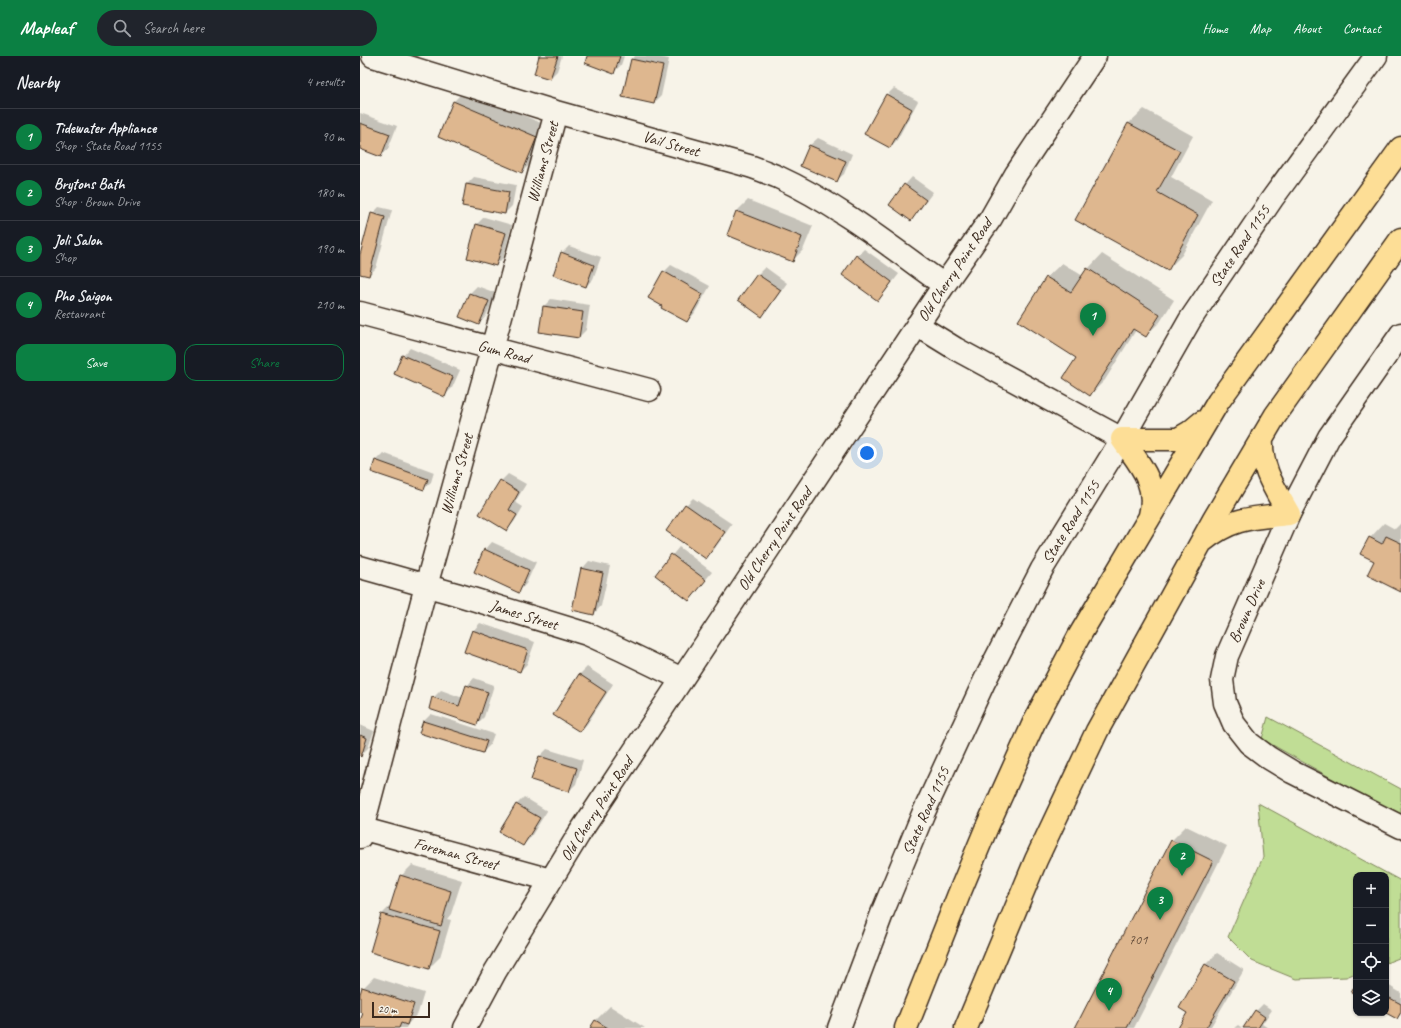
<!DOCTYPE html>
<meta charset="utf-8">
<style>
body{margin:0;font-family:Caveat,sans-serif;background:#20242c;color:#f1f3f6}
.controls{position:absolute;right:12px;bottom:12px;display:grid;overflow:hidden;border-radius:8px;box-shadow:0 1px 3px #0004}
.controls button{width:36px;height:36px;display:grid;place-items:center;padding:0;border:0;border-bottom:1px solid #363941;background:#171b24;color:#f1f3f6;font:20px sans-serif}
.scale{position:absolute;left:12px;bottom:10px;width:58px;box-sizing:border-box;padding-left:4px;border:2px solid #3b2a1e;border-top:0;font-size:11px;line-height:14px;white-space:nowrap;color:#3b2a1e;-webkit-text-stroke:3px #f7f3e8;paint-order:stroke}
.you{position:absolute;left:507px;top:397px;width:14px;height:14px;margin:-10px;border:3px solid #fff;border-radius:50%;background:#1a73e8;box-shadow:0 0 0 6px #1a73e833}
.badge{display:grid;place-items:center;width:26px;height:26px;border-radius:50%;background:#0b8043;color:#fff;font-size:13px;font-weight:700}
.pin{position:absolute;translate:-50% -33px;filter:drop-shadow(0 1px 2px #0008)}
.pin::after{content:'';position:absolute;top:21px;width:14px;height:12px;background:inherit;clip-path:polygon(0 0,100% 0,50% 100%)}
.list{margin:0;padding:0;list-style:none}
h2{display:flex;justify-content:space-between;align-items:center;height:52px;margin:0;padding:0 16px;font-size:17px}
h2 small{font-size:13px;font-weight:400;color:#9ea1a6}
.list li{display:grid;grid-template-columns:26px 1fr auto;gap:12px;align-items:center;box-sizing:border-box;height:56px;padding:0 16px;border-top:1px solid #363941}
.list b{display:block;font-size:15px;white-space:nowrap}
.list p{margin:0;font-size:13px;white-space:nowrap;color:#9ea1a6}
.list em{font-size:13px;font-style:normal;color:#9ea1a6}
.actions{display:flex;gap:8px;padding:12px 16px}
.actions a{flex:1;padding:9px 0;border:1px solid #0b8043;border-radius:12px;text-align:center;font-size:14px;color:#0b8043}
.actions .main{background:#0b8043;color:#fff}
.icon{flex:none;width:22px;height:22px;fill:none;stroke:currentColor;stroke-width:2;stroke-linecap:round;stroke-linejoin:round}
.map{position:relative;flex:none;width:1041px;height:972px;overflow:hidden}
header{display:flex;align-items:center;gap:24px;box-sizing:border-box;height:56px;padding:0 20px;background:#0b8043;color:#fff}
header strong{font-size:19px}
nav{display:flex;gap:22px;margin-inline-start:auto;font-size:14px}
.search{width:280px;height:36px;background:#20242c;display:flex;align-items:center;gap:10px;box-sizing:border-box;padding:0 14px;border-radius:22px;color:#9ea1a6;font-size:15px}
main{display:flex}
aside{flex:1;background:#171b24}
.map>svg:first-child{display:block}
.green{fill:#c0dd95;stroke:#7e845a}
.shadow{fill:#0003}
.building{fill:#deb78f;stroke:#3b2a1e}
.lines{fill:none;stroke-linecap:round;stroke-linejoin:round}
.minor-casing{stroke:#3b2a1e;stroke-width:25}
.highway-casing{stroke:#3b2a1e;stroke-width:25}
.minor{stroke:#f7f3e8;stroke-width:22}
.highway{stroke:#fdde96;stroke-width:22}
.labels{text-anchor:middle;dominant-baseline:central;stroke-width:3;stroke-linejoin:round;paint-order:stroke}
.number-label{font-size:14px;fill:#644d3a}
.street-label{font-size:16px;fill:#3b2a1e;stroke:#f7f3e8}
</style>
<header>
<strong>Mapleaf</strong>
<div class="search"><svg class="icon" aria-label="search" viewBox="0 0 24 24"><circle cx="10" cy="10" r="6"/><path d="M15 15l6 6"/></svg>Search here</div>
<nav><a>Home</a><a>Map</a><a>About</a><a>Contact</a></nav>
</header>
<main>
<aside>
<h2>Nearby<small>4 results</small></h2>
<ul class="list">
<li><span class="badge">1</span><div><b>Tidewater Appliance</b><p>Shop · State Road 1155</p></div><em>90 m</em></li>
<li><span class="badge">2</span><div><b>Brytons Bath</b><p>Shop · Brown Drive</p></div><em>180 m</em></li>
<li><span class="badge">3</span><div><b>Joli Salon</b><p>Shop</p></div><em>190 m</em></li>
<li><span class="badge">4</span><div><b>Pho Saigon</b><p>Restaurant</p></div><em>210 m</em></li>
</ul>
<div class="actions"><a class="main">Save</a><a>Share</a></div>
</aside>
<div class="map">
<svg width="1041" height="972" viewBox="0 0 1041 972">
<rect width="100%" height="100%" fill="#f7f3e8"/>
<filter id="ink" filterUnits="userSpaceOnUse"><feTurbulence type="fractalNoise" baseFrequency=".025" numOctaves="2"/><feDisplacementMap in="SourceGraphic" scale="8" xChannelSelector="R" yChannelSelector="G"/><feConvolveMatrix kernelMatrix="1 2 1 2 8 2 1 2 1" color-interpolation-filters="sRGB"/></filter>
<g filter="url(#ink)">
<!-- green -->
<path class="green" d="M908,661L1041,733V759L1012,745L902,683Z
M898,747L1041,825V896L1039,902L1026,907V819H996V917L986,921L936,923L892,905L868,881L903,801Z"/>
<!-- shadow -->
<path class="shadow" d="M180,0H202L197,15L190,22Z
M228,0H264L261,9L254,16Z
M275,0H295L309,3L301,40L294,47L272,4Z
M534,32L558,45L537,84L530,91L527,39Z
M105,34L188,70L173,105L162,116L79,80L94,45Z
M784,53L833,80L811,121L852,144L822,199L807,214L716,163L769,67Z
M0,57L37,70L28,93L21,100L0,92Z
M458,82L492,98L484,118L476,125L441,109L450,89Z
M114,121L156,129L152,150L145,157L103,149L107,128Z
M552,121L573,136L558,156L551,164L530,149L545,129Z
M388,144L453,170L443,194L432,205L368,178L377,155Z
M19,151L32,154L16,212L9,219L0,217V203L12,158Z
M124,161L152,169L143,202L136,209L117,168Z
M209,190L241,201L233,223L226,230L202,197Z
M504,193L539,218L525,236L518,244L497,200Z
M742,198L814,244L800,266L785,280L776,274L745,324L730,339L717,301L660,264L687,221L702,207L723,220L728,213Z
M311,209L350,230L334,258L327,265L304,216Z
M405,211L427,227L409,252L402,260L397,219Z
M117,230L136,237L126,260L119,268L101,260L110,237Z
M191,243L230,249L226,274L219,281L184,250Z
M50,292L100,314L92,332L85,339L43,300Z
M23,397L74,416L71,426L63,433L16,404Z
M148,418L166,428L155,446L163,451L154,466L147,473L141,425Z
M333,442L372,468L353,495L346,502L326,449Z
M1024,467L1035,473L1041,467V535L1015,504L1010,482Z
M132,486L176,506L166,528L158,536L125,494Z
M319,491L352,516L329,544L296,519Z
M229,505L250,510L241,550L234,558L222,513Z
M120,567L175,586L167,608L160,615L113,575Z
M227,611L253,628L227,668L220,675L194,658L220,618Z
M114,622L134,629L124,661L117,668L73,642L81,634L103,642L107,630Z
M71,658L134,678L130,689L123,696L61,676L64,665Z
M0,669L14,675L8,692L0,700Z
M187,693L223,704L216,728L209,735L180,700Z
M164,741L187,755L170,782L163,789L157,748Z
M826,770L867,790L774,972H716L812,784Z
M52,809L102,824L91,858L87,863L91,864L80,901L69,912L22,858L32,848L41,820Z
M857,897L884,914L850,972H820L828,957L846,908Z
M14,921L64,937L58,957L48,968L46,972H0L4,956L0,955V941L3,932Z
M1026,928L1041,937V958L1037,962L1026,956Z
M903,948L912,954L902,968L908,972H885L896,955Z
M250,950L285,972H231L235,965Z
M878,969L882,972H874Z"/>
<!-- building -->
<path class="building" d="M179,0H198L190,23L174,18Z
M227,0H260L254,18L225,7Z
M271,3L303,10L294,48L262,41Z
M526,38L552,53L530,92L504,78Z
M93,45L177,81L162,117L78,81Z
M0,67L30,78L21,101L0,93Z
M768,67L820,95L797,136L838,159L808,215L715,164Z
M449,89L486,105L477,126L440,110Z
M106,128L149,136L145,158L102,150Z
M544,128L566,144L551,165L529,149Z
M376,155L442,181L433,206L367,179Z
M11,157L25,161L9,220L0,218V199Z
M116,168L146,177L136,210L107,202Z
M201,196L234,209L226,231L193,219Z
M496,199L532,226L518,245L482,219Z
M727,212L800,259L786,281L773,273L730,340L703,322L716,302L658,265L686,221L711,236Z
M303,215L343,238L327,266L301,252L302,250L288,242Z
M397,218L421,234L402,261L378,244Z
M109,237L129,245L119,269L99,261Z
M183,250L223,256L219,282L179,276Z
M42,299L93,321L85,341L34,318Z
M15,404L68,423L64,434L11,416Z
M140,424L159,436L149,454L157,459L147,475L119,458Z
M325,448L365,476L346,503L306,475Z
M1026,480L1041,487V536L1007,519L1014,505L1000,498L1009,481L1022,488Z
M124,493L169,514L159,537L114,516Z
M311,498L346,524L329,545L295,519Z
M221,512L243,517L234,559L212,554Z
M112,574L168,594L160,616L104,596Z
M219,618L246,636L220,676L193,659Z
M106,629L128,636L117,669L69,653L72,641L99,650Z
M63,665L127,685L123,697L59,677Z
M0,679L7,682L1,701L0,700Z
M179,700L217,712L209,736L171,724Z
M156,748L180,762L163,790L139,776Z
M811,784L853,805L767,972H715Z
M40,819L91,835L81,870L29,854Z
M21,858L80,875L69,913L10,896Z
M845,908L874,925L846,972H818L827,957L819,952Z
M996,928V939L991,937Z
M2,931L54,948L47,969L41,967L39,972H0V965L3,957L0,956V938Z
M1026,940L1041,948V956L1037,963L1026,957Z
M895,954L905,961L898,972H883Z
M235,964L248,972H230Z"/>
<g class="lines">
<!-- minor casing -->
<g class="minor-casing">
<path id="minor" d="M13,0L196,56L389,110C399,113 408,117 418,121C477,148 531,191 584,229
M0,257L289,334
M557,269L596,293L762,383
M1041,278L969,381L929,458L867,600L862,624L865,647L874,668L889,687L909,702L932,716L1041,771
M0,511L96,538L227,578L262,594L322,623
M0,772L191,824
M0,781L66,530L132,293L196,56
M105,972L135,916L219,778L584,229L631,162L656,118L735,0
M479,972L523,855L563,758L624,626L682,513L762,383L830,264L912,143L1016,0"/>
</g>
<!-- highway casing -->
<g class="highway-casing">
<path id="highway" d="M762,383H818L830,376L842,366
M762,383C779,408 798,426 790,459
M843,485C873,461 893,462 929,458C915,433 900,412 902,381
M546,972L599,838L626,773L676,662L718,582L858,346L1041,92
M606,972L676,804L737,675L854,463L915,360L1041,183"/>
</g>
<!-- minor -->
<use href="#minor" class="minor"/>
<!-- highway -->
<use href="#highway" class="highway"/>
</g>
</g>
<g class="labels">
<!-- number labels -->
<g class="number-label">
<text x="778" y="883">701</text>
</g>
<!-- street labels -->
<g class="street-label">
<text transform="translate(311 88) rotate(16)">Vail Street</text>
<text transform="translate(183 106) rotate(-75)">Williams Street</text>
<text transform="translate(880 190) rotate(-56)">State Road 1155</text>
<text transform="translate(595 214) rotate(-56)">Old Cherry Point Road</text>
<text transform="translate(144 296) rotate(15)">Gum Road</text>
<text transform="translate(97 418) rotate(-74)">Williams Street</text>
<text transform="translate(711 466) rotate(-58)">State Road 1155</text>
<text transform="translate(415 483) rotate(-56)">Old Cherry Point Road</text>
<text transform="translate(887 555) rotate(-66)">Brown Drive</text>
<text transform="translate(164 559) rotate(17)">James Street</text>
<text transform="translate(237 753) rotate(-57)">Old Cherry Point Road</text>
<text transform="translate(566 755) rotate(-66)">State Road 1155</text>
<text transform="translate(96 798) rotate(15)">Foreman Street</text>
</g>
</g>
</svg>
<div class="controls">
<button>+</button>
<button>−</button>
<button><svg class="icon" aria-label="locate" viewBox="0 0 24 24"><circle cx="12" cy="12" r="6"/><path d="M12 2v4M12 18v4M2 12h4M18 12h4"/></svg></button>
<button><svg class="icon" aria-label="layers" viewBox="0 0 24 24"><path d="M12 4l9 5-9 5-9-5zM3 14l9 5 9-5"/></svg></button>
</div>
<div class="scale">20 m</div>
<div class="you"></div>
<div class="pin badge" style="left:733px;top:280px">1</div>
<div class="pin badge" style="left:822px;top:820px">2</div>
<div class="pin badge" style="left:800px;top:864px">3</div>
<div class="pin badge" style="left:749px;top:955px">4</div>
</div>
</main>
